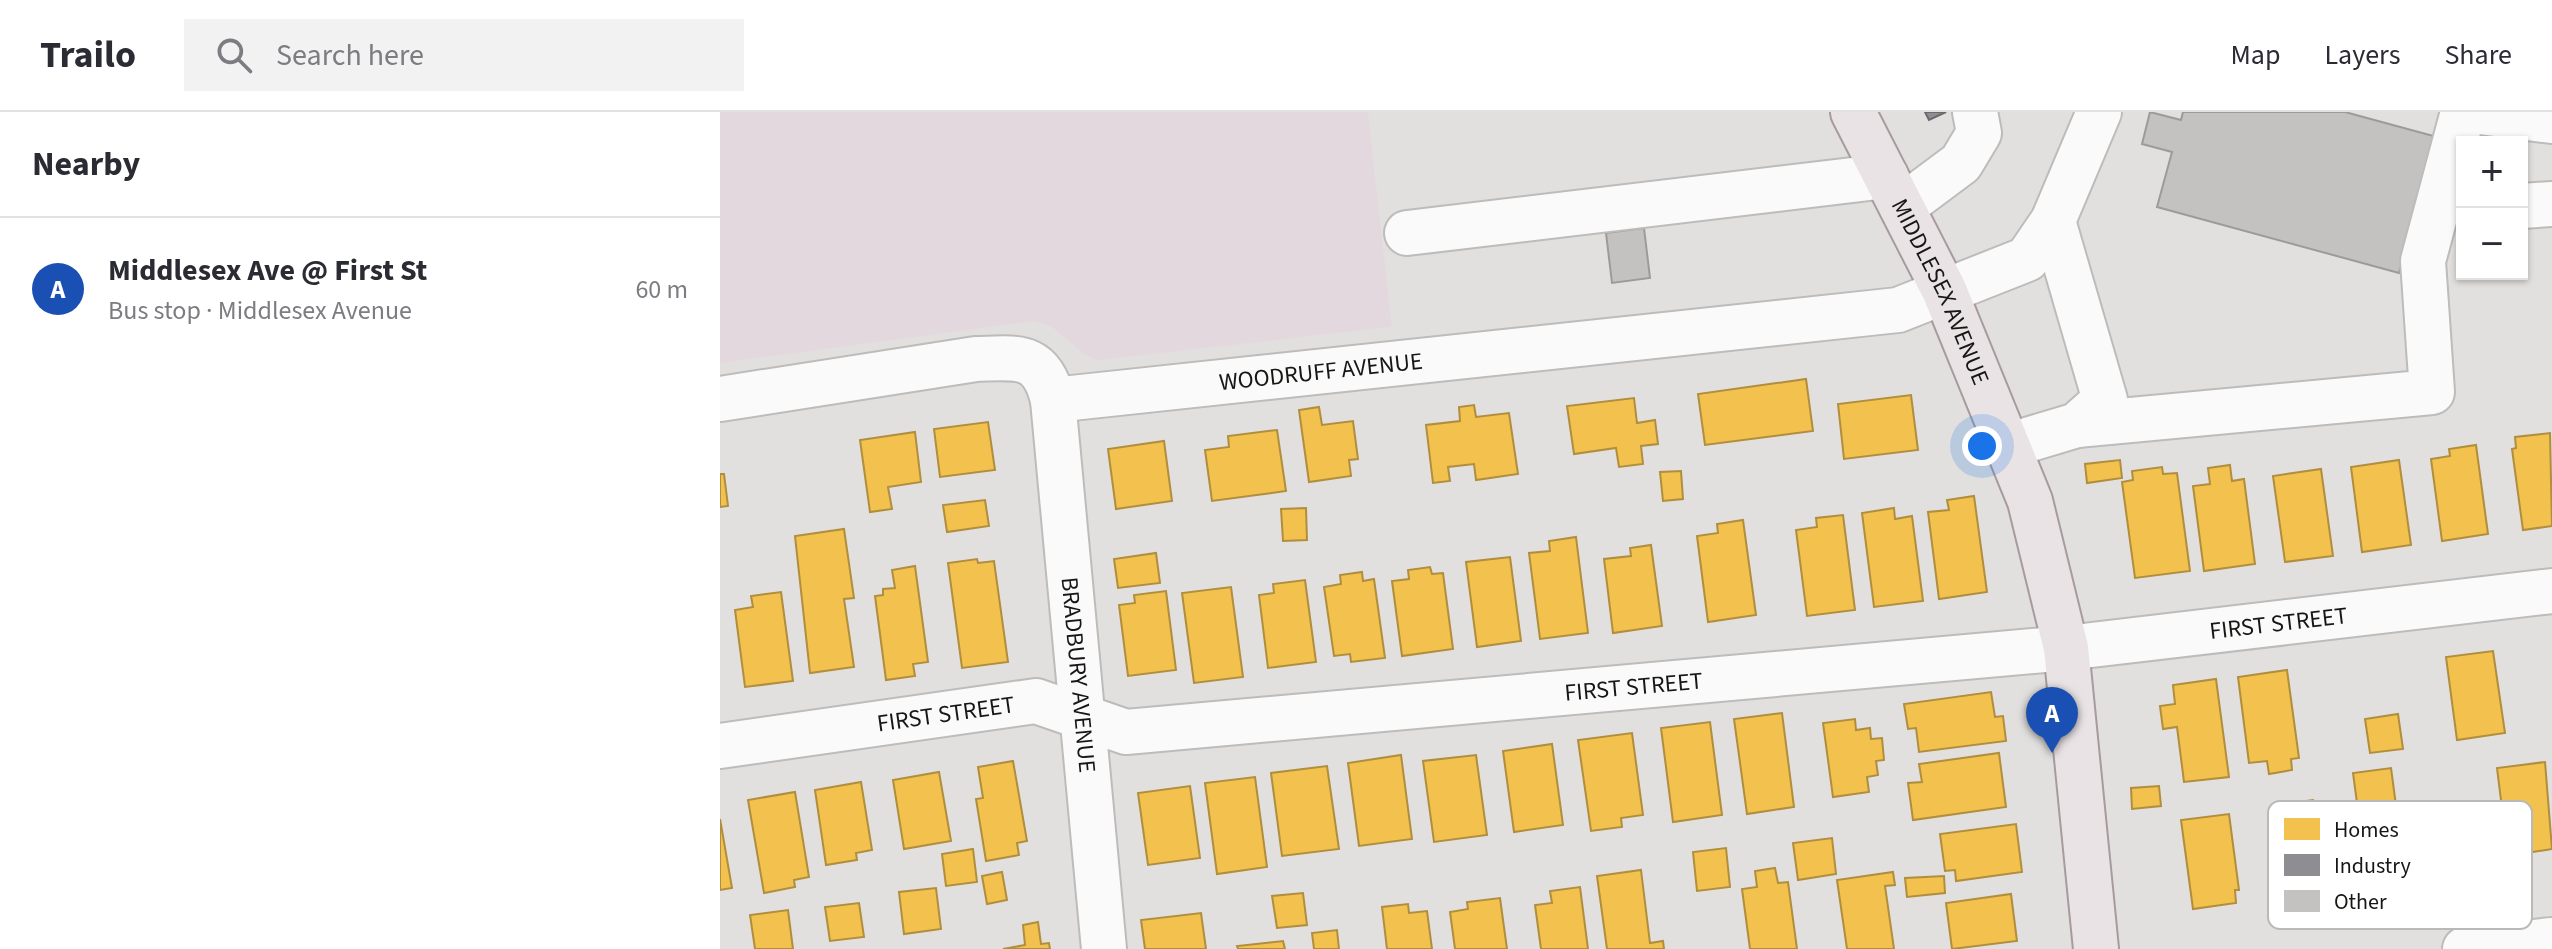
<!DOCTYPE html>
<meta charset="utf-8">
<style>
body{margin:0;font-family:"Source Sans 3",sans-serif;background:#f2f2f3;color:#2b2b33}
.controls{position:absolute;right:24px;top:24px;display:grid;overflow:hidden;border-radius:0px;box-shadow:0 2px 6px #0004}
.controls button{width:72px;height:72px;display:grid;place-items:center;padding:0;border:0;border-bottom:2px solid #e1e1e2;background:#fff;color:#2b2b33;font:40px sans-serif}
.you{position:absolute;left:1262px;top:334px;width:28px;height:28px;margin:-20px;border:6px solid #fff;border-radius:50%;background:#1a73e8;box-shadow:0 0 0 12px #1a73e833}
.badge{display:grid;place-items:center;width:52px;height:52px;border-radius:50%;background:#7c3aed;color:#fff;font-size:26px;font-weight:700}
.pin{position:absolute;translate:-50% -66px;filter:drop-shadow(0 2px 4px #0008)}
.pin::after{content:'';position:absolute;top:42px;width:28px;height:24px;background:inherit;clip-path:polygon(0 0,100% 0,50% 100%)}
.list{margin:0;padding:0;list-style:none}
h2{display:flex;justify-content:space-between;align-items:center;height:104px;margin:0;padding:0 32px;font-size:34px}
h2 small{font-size:26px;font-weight:400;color:#7c7c81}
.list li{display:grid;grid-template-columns:52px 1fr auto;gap:24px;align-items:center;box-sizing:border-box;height:144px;padding:0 32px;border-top:2px solid #e1e1e2}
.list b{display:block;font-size:30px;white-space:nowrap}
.list p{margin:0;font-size:26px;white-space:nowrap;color:#7c7c81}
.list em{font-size:26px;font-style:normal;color:#7c7c81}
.icon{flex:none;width:44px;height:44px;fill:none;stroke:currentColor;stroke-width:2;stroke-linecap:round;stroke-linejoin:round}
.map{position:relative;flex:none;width:1832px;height:837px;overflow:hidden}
header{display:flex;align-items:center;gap:48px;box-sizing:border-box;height:112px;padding:0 40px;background:#fff;border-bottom:2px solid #e1e1e2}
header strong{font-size:38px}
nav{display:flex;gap:44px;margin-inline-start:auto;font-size:28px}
.search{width:560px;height:72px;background:#f2f2f3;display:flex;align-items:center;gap:20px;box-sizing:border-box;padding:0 28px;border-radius:0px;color:#7c7c81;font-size:30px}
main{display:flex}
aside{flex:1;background:#fff}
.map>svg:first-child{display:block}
.commercial{fill:#e4d8df}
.homes{fill:#f2c14e;stroke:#b08e3d;stroke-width:2}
.industry{fill:#8d8d92;stroke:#6a696c;stroke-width:2}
.building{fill:#c3c2c0;stroke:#9c9b99;stroke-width:2}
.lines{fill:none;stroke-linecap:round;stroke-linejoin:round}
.minor-casing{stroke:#bdbcba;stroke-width:48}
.major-casing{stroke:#a79b9d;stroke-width:48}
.minor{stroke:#fbfafa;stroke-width:44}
.major{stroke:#e9e3e5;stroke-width:44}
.labels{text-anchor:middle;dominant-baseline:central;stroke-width:8;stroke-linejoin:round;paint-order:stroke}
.street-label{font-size:24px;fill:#171614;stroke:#fff}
.key{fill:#fff;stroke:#b9b9b8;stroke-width:2}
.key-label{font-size:22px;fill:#171614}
</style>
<header>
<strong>Trailo</strong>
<div class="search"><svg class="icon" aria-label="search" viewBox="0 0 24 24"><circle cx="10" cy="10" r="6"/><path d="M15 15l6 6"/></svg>Search here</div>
<nav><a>Map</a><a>Layers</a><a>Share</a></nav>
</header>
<main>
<aside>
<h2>Nearby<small></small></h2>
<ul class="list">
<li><span class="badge" style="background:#1a4fb4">A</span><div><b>Middlesex Ave @ First St</b><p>Bus stop · Middlesex Avenue</p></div><em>60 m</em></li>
</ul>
</aside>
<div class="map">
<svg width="1832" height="837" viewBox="0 0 1832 837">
<rect width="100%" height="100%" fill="#e2e0de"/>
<!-- commercial -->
<path class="commercial" d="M0,0H648L672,215L378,248L365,243L332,215L315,209L0,251Z"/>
<!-- homes -->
<path class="homes" d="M1086,267L1093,319L985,333L978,282Z
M1191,283L1198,338L1124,347L1118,292Z
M914,286L917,311L935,308L938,332L921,334L923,352L899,355L896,336L854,342L847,294Z
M754,293L756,305L789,301L798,362L756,368L754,352L728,355L730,369L713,371L706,313L740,309L739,295Z
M599,295L602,313L633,309L638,347L629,348L631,364L589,370L579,298Z
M268,310L275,358L220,365L214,317Z
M557,318L566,379L492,389L485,338L509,335L508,324Z
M195,320L201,370L168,375L172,397L150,400L140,328Z
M1830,321L1832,414L1803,418L1792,337L1796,336L1795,325Z
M444,329L452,389L396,397L388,337Z
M1756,333L1768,422L1722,429L1711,347L1730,344L1729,337Z
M1400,348L1402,366L1367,371L1365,352Z
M1679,348L1691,433L1642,440L1631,355Z
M1510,353L1512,369L1524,367L1535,452L1484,459L1473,374L1490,372L1488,356Z
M1442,355L1443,362L1457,361L1470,459L1415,466L1402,370L1413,368L1412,359Z
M1601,357L1613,444L1565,450L1553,364Z
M961,359L963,387L943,389L940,360Z
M0,362H4L8,394L0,395Z
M1254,384L1267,480L1219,487L1208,400L1229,398L1227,388Z
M265,388L269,414L227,420L223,393Z
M586,396L587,428L563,429L561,397Z
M1174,396L1175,407L1192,404L1203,489L1154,495L1142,401Z
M1123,403L1135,498L1087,504L1076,418L1097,415L1096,406Z
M1023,408L1036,503L988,510L977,424L998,421L997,412Z
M124,417L134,486L124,487L134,555L90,561L75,424Z
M856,425L868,521L820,527L809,441L830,439L829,429Z
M931,433L942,514L893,521L884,447L911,444L910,436Z
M436,441L440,471L398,476L394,447Z
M790,445L801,529L757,535L746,450Z
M257,447L258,451L274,449L288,550L242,556L228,451Z
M195,454L208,550L193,552L195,564L166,568L155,484L163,483V477L175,476L172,458Z
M710,455L712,462L723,461L733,537L682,544L672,469L689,467L688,458Z
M642,460L643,469L654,467L665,546L631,550L630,542L614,544L604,475L621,472L620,463Z
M585,468L596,550L548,556L539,483L554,481L553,472Z
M511,475L523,565L474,571L462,481Z
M446,479L456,558L408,564L399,493L415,491L414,483Z
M61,480L73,569L25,575L15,498L33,495L31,484Z
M1773,539L1785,621L1737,628L1726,545Z
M1567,558L1579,646L1571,647L1572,658L1549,662L1547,649L1529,651L1518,565Z
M1496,567L1509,665L1464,670L1457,615L1443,617L1440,594L1455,592L1453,573Z
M1271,580L1275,605L1283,604L1286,629L1199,640L1196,616L1188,617L1184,592Z
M1062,601L1074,695L1027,702L1014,607Z
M1678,602L1683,637L1650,641L1645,607Z
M1135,607L1136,618L1150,616L1151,627L1162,626L1164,648L1156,649L1158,663L1147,665L1149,680L1113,685L1103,611Z
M990,610L1002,703L953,710L941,616Z
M912,621L923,703L901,706L902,715L871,719L858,628Z
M832,632L843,713L794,720L783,639Z
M1279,641L1286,695L1193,708L1188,671L1202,670L1199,652Z
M681,643L692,727L639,734L628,651Z
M756,643L767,723L714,730L703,649Z
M293,649L307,729L297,731L299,743L266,749L256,687L263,686L258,655Z
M1825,650L1832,737L1788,744L1777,656Z
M607,654L619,737L562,744L551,661Z
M1671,656L1677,701L1685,700L1689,728L1677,729L1681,753L1646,758L1633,661Z
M219,660L231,729L184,737L173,668Z
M535,665L547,755L497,762L485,671Z
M141,670L152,738L136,741L137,748L106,753L95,678Z
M470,674L480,746L428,753L418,681Z
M1439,674L1441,694L1412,697L1411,676Z
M75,680L89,765L74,768L75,775L44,781L28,688Z
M1593,688L1595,699L1615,697L1626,776L1571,784L1570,778L1563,779L1560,758L1569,757L1562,704L1570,703L1569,691Z
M1509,702L1519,778H1515L1516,791L1473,797L1461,708Z
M0,707L12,776L0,778Z
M1296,712L1302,760L1236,769L1235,758L1225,759L1220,722Z
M1112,726L1116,762L1078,768L1073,731Z
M1006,736L1010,775L977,779L973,740Z
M253,737L257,770L226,774L222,742Z
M1055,756L1058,771L1068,770L1077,837H1030L1022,777L1037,775L1035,759Z
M921,758L930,831L943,829L944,837H887L877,764Z
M282,760L287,788L267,792L262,764Z
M1173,760L1175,773L1165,774L1174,837H1127L1117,768Z
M1224,764L1225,781L1187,785L1185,766Z
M860,775L868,837H821L815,793L832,791L830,779Z
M216,776L221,817L184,822L179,780Z
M583,781L587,813L557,816L552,784Z
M1291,782L1297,829L1232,837L1226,791Z
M780,786L787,837H735L730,800L748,797L747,790Z
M139,791L144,825L110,829L105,795Z
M688,792L689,801L707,799L712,837H667L662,795Z
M68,798L73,837H35L30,803Z
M481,801L486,837H425L421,808Z
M318,810L321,832L329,831L330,837H283L305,833L303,813Z
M617,818L619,837H594L592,821Z
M563,829L565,837H518L517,834Z"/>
<!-- industry -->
<path class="industry" d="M1205,0H1226L1209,8Z"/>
<!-- building -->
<path class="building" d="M1430,0L1461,8L1463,0H1625L1717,25L1679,161L1437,95L1452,40L1422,32Z
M924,116L930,166L892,171L886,121Z"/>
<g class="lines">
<!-- minor casing -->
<g class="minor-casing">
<g id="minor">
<path d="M1759,0L1832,9"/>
<path d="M1802,94L1832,92"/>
<path d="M1182,95L1241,51L1259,21L1255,0"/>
<path d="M687,121L1166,64"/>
<path id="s1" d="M0,287L256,247C298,246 321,240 333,288L1178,198L1307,147L1333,109L1379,0"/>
<path id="s2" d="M333,288L384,837"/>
<path d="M1357,313L1712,280L1703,149L1743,0"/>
<path d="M1290,333L1357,313L1385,288L1333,109"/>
<path id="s3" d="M0,634L316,589L406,620L1346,536L1832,479"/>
<path d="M1745,837L1832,828"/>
</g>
</g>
<!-- major casing -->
<g class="major-casing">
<g id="major">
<path id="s4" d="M1133,0L1224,178L1310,389L1346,536L1376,837"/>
</g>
</g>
<!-- minor -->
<use href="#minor" class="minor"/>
<!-- major -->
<use href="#major" class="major"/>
</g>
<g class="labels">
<!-- street labels -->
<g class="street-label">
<text stroke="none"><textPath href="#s4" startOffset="200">MIDDLESEX AVENUE</textPath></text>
<text stroke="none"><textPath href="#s1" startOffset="628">WOODRUFF AVENUE</textPath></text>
<text stroke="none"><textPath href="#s3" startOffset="1572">FIRST STREET</textPath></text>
<text stroke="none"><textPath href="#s2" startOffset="276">BRADBURY AVENUE</textPath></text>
<text stroke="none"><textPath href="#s3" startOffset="924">FIRST STREET</textPath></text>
<text stroke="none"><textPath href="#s3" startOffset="228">FIRST STREET</textPath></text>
</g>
</g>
<!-- legend -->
<rect x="1548" y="689" width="264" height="128" rx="12" class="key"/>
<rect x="1564" y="706" width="36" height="22" fill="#f2c14e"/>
<rect x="1564" y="742" width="36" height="22" fill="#8d8d92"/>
<rect x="1564" y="778" width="36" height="22" fill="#c3c2c0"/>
<g class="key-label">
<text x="1614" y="725">Homes</text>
<text x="1614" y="761">Industry</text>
<text x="1614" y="797">Other</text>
</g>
</svg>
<div class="controls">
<button>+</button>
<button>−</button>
</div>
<div class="you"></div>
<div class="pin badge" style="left:1332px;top:641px;background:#1a4fb4">A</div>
</div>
</main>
